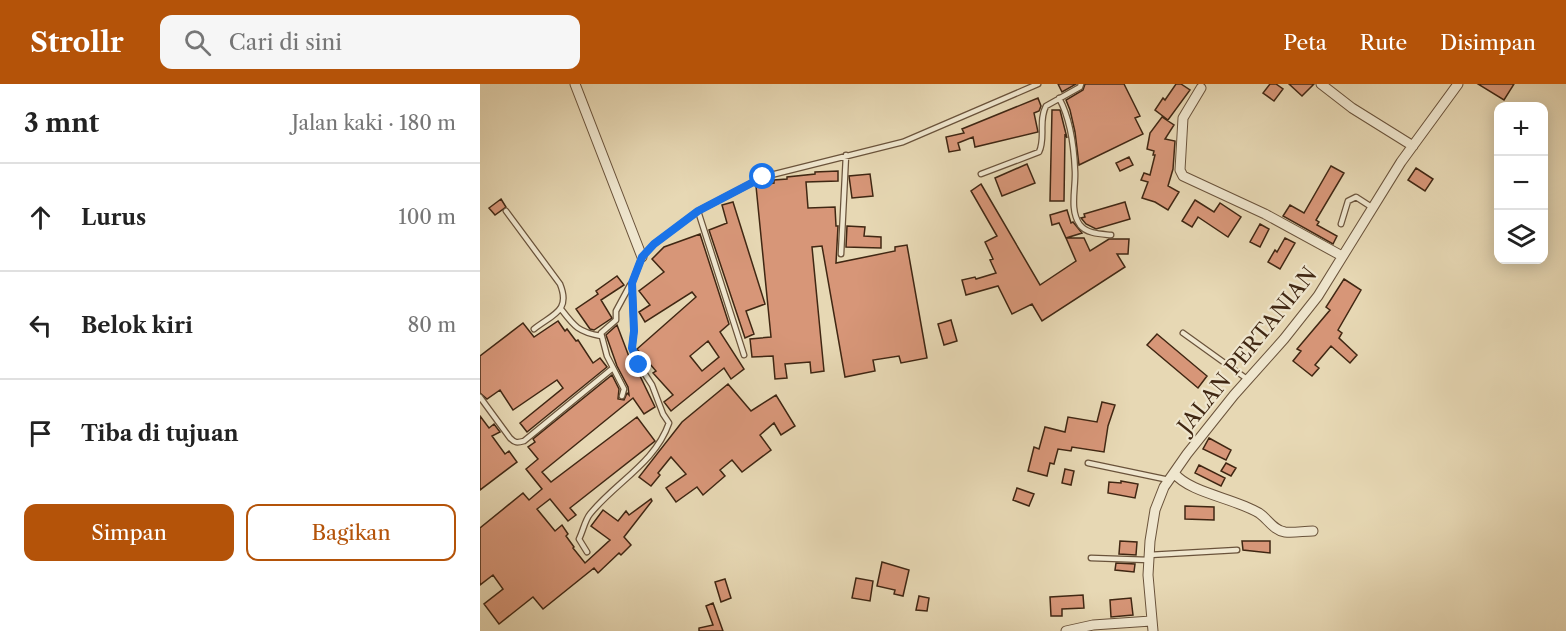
<!DOCTYPE html>
<html lang="id">
<meta charset="utf-8">
<style>
body{margin:0;font-family:"Libre Caslon Text",serif;background:#f6f6f6;color:#222}
.controls{position:absolute;right:18px;top:18px;display:grid;overflow:hidden;border-radius:12px;box-shadow:0 3px 15px #0003}
.controls button{width:54px;height:54px;display:grid;place-items:center;padding:0;border:0;border-bottom:2px solid #e0e0e0;background:#fff;color:#222;font:30px sans-serif}
.stop{position:absolute;width:18px;height:18px;margin:-14px;border:4px solid #1a73e8;border-radius:50%;background:#fff}
.stop.end{background:#1a73e8;border-color:#fff;box-shadow:0 2px 6px #0008}
.list{margin:0;padding:0;list-style:none}
h2{display:flex;justify-content:space-between;align-items:center;height:78px;margin:0;padding:0 24px;font-size:26px}
h2 small{font-size:20px;font-weight:400;color:#767676}
.list li{display:grid;grid-template-columns:39px 1fr auto;gap:18px;align-items:center;box-sizing:border-box;height:108px;padding:0 24px;border-top:2px solid #e0e0e0}
.list b{display:block;font-size:22px;white-space:nowrap}
.list em{font-size:20px;font-style:normal;color:#767676}
.actions{display:flex;gap:12px;padding:18px 24px}
.actions a{flex:1;padding:14px 0;border:2px solid #b45309;border-radius:12px;text-align:center;font-size:21px;color:#b45309}
.actions .main{background:#b45309;color:#fff}
.icon{flex:none;width:33px;height:33px;fill:none;stroke:currentColor;stroke-width:2;stroke-linecap:round;stroke-linejoin:round}
.map{position:relative;flex:none;width:1086px;height:547px;overflow:hidden}
header{display:flex;align-items:center;gap:36px;box-sizing:border-box;height:84px;padding:0 30px;background:#b45309;color:#fff}
header strong{font-size:28px}
nav{display:flex;gap:33px;margin-inline-start:auto;font-size:21px}
.search{width:420px;height:54px;background:#f6f6f6;display:flex;align-items:center;gap:15px;box-sizing:border-box;padding:0 21px;border-radius:12px;color:#767676;font-size:22px}
main{display:flex}
aside{flex:1;background:#fff}
.map>svg:first-child{display:block}
.building{fill:#d79678;stroke:#402713;stroke-width:1.5;fill-rule:evenodd}
.lines{fill:none;stroke-linecap:round;stroke-linejoin:round}
.lane-casing{stroke:#6a533b;stroke-width:7}
.street-casing{stroke:#6a533b;stroke-width:11}
.lane{stroke:#efe6ce;stroke-width:4.5}
.street{stroke:#efe6ce;stroke-width:9}
.route{stroke:#1a73e8;stroke-width:8}
.labels{text-anchor:middle;dominant-baseline:central;stroke-width:4.5;stroke-linejoin:round;paint-order:stroke}
.street-label{font-size:21px;fill:#402713;stroke:#efe6ce}
</style>
<header>
<strong>Strollr</strong>
<div class="search"><svg class="icon" aria-label="search" viewBox="0 0 24 24"><circle cx="10" cy="10" r="6"/><path d="M15 15l6 6"/></svg>Cari di sini</div>
<nav><a>Peta</a><a>Rute</a><a>Disimpan</a></nav>
</header>
<main>
<aside>
<h2>3 mnt<small>Jalan kaki · 180 m</small></h2>
<ul class="list">
<li><svg class="icon" aria-label="ahead" viewBox="0 0 24 24"><path d="M12 20V5M6 11l6-6 6 6"/></svg><div><b>Lurus</b></div><em>100 m</em></li>
<li><svg class="icon" aria-label="left" viewBox="0 0 24 24"><path d="M17 20v-9H6M10 6l-5 5 5 5"/></svg><div><b>Belok kiri</b></div><em>80 m</em></li>
<li><svg class="icon" aria-label="arrive" viewBox="0 0 24 24"><path d="M6 21V4h12l-3 4 3 4H6"/></svg><div><b>Tiba di tujuan</b></div></li>
</ul>
<div class="actions"><a class="main">Simpan</a><a>Bagikan</a></div>
</aside>
<div class="map">
<svg width="1086" height="547" viewBox="0 0 1086 547">
<rect width="100%" height="100%" fill="#e7d8b4"/>
<filter id="stains"><feTurbulence type="fractalNoise" baseFrequency=".00333" numOctaves="4"/><feColorMatrix values="0 0 0 0 .2 0 0 0 0 .09 0 0 0 0 .02 0 0 0 .5 -.17"/></filter>
<radialGradient id="worn" r=".72"><stop offset=".6" stop-color="#630" stop-opacity="0"/><stop offset="1" stop-color="#630" stop-opacity=".3"/></radialGradient>
<!-- building -->
<path class="building" d="M578,0H596L582,8Z
M605,0H644L660,32L655,34L663,50L599,81L595,48L590,26L586,16L603,6Z
M696,0H701L710,6L688,36L675,26L683,14L685,16Z
M790,0H796L803,5L794,17L783,9Z
M809,0H834L822,12Z
M998,0H1034L1024,16Z
M558,14L561,22L559,27L554,29L558,48L495,63L493,53L478,59L480,66L469,68L466,53L484,49L482,45Z
M572,26H580L587,54L585,50L584,117H570Z
M682,33L694,41L685,55L695,57L693,85L688,102L699,108L688,126L675,118L662,114L668,98L661,96L664,89L670,91L675,71H673L674,67L667,65L670,49Z
M649,73L653,81L640,87L636,79Z
M547,80L555,99L522,112L515,94Z
M851,82L864,89L836,136L839,138L837,141L857,152L853,160L803,132L810,121L824,129Z
M936,84L953,95L945,107L928,96Z
M358,87V97L326,98L328,124L355,123L356,142H358L356,179L415,167V163L427,161L447,274L421,279L419,272L393,276L395,287L365,293L342,162L332,163L344,287L331,289L330,278L305,280L307,294L295,295L293,272L272,273L270,255L291,253L276,102L294,99V96L307,95V93L335,90V88Z
M390,90L393,112L372,114L369,92Z
M501,100L560,201L596,177L586,154H604L610,167L629,155H649L648,170H637L645,183L562,237L552,220L532,230L518,202L486,211L482,196L495,193L496,195L516,189L510,176L513,175L505,158L517,152L491,107Z
M21,115L26,123L15,131L9,124Z
M715,116L734,128L740,119L761,133L748,153L718,133L712,143L702,137Z
M253,118L285,220L266,227L274,250L265,254L229,146L247,139L242,121Z
M645,118L650,135L616,145L606,140L601,134L605,133L604,130Z
M587,126L591,139L593,138L602,149L586,154L579,139L572,141L570,131Z
M780,140L789,145L780,163L770,158Z
M367,142L385,143L384,152L401,153V164L366,163Z
M220,150L249,240L240,248L264,285L251,295L244,284L191,327L184,318L193,311L173,289L176,287L157,265L216,213L212,208L165,238L159,228L170,221L159,207L184,188L172,175L184,163ZM228,257L239,273L222,287L210,272Z
M805,154L815,159L800,185L788,178L795,166L797,168Z
M137,192L144,201L121,216L132,234L114,246L110,245L96,225L118,210L116,207Z
M864,195L881,206L858,246L862,249L859,254L877,271L870,279L851,262L835,281L839,284L832,292L813,277L821,267L817,265L850,226L846,223Z
M471,236L477,257L464,261L458,240Z
M78,237L85,247L87,245L96,257L98,256L113,279L120,274L127,283L47,348L40,339L83,304L77,296L33,326L20,306L7,315L0,309V272L43,239L54,253Z
M137,241L156,291L159,290L175,323L164,330L153,314L62,388L71,398L157,333L175,357L90,424L96,431L88,437L70,415L57,425L75,447L82,441L88,450L86,452L94,463L93,464L105,479L130,456L111,442L123,426L138,437L146,427L149,431L171,415L172,417L144,453L151,461L141,471L139,469L118,489L114,484L63,525L53,513L19,540L4,520L23,505L13,491L0,501V444L43,409L49,416L62,405L46,385L58,375L48,363L55,358L53,355L132,291L139,305L138,315L144,316L147,309L149,311L148,303L137,282L126,251Z
M677,250L727,292L718,304L667,261Z
M248,300L271,327L296,311L315,342L301,351L294,339L280,351L291,366L262,388L252,376L240,386L245,392L223,411L217,403L196,418L186,404L206,390L191,373L178,389L180,391L171,402L159,393L202,338Z
M622,318L635,321L628,342L624,368L592,363L591,367L578,365L574,380L570,379L567,392L548,387L554,363L559,365L565,343L585,348L588,333L617,338Z
M0,332L9,344L14,340L20,348L12,352L25,370L29,367L37,378L0,406Z
M729,354L751,366L746,376L723,365Z
M746,379L756,384L751,392L741,387Z
M719,381L745,394L741,402L715,389Z
M585,385L594,387L591,401L582,399Z
M641,397L658,400L655,414L628,409L629,398L641,399Z
M537,404L554,410L549,422L533,416Z
M705,422L734,423V436L705,435Z
M640,457L657,458L656,471L639,470Z
M762,457H790V469L763,466Z
M402,478L429,486L423,512L414,510L415,506L397,502Z
M636,479L655,480L654,488L635,486Z
M376,494L393,497L390,517L372,514Z
M245,495L251,514L241,518L235,498Z
M603,511L604,524L582,525V532H571L570,513Z
M439,512L449,514L447,527L436,526Z
M651,514L653,531L631,533L630,516Z
M233,519L243,547H219V544L233,541L226,522Z"/>
<g class="lines">
<!-- lane casing -->
<g class="lane-casing">
<path id="lane" d="M579,14C590,34 594,63 595,87C596,104 589,126 600,141C607,150 621,150 631,151
M501,90L559,68C566,54 558,37 566,22L600,3L601,0
M26,127L80,200C91,227 73,230 54,245
M218,127L264,271
M861,140L868,117L876,113L893,124
M361,170L366,71
M81,225C94,242 98,248 121,252
M703,249L767,295
M142,312L144,305L127,272L121,249L136,236V227L150,201
M0,313L30,354C35,359 37,359 44,357L133,284
M608,379L689,396
M107,468L99,455C103,447 105,436 110,430C136,398 175,379 189,339L183,330L172,301L159,281L152,264L154,247L152,199L162,173L174,160L218,127L283,93L423,58L558,0
M669,471L757,466
M611,474L669,476"/>
</g>
<!-- street casing -->
<g class="street-casing">
<path id="street" d="M95,0L162,173
M841,0L872,24L933,62
M721,4L703,34L700,86L703,92L785,130L862,172
M694,389C710,409 754,414 779,429C788,435 793,446 805,448C814,449 824,447 833,447
M586,547L613,541L671,537
M673,547L668,491L670,457L675,426L684,403L707,370L754,311L804,255L838,212L921,78L978,0"/>
</g>
<!-- lane -->
<use href="#lane" class="lane"/>
<!-- street -->
<use href="#street" class="street"/>
</g>
<g class="lines">
<!-- route -->
<path class="route" d="M159,281L152,264L154,247L152,199L162,173L174,160L218,127L283,93"/>
</g>
<g class="labels">
<!-- street labels -->
<g class="street-label">
<text transform="translate(767 266) rotate(-51)">JALAN PERTANIAN</text>
</g>
</g>
<rect width="100%" height="100%" filter="url(#stains)"/>
<rect width="100%" height="100%" fill="url(#worn)"/>
</svg>
<div class="controls">
<button>+</button>
<button>−</button>
<button><svg class="icon" aria-label="layers" viewBox="0 0 24 24"><path d="M12 4l9 5-9 5-9-5zM3 14l9 5 9-5"/></svg></button>
</div>
<div class="stop" style="left:283px;top:93px"></div>
<div class="stop end" style="left:159px;top:281px"></div>
</div>
</main>
